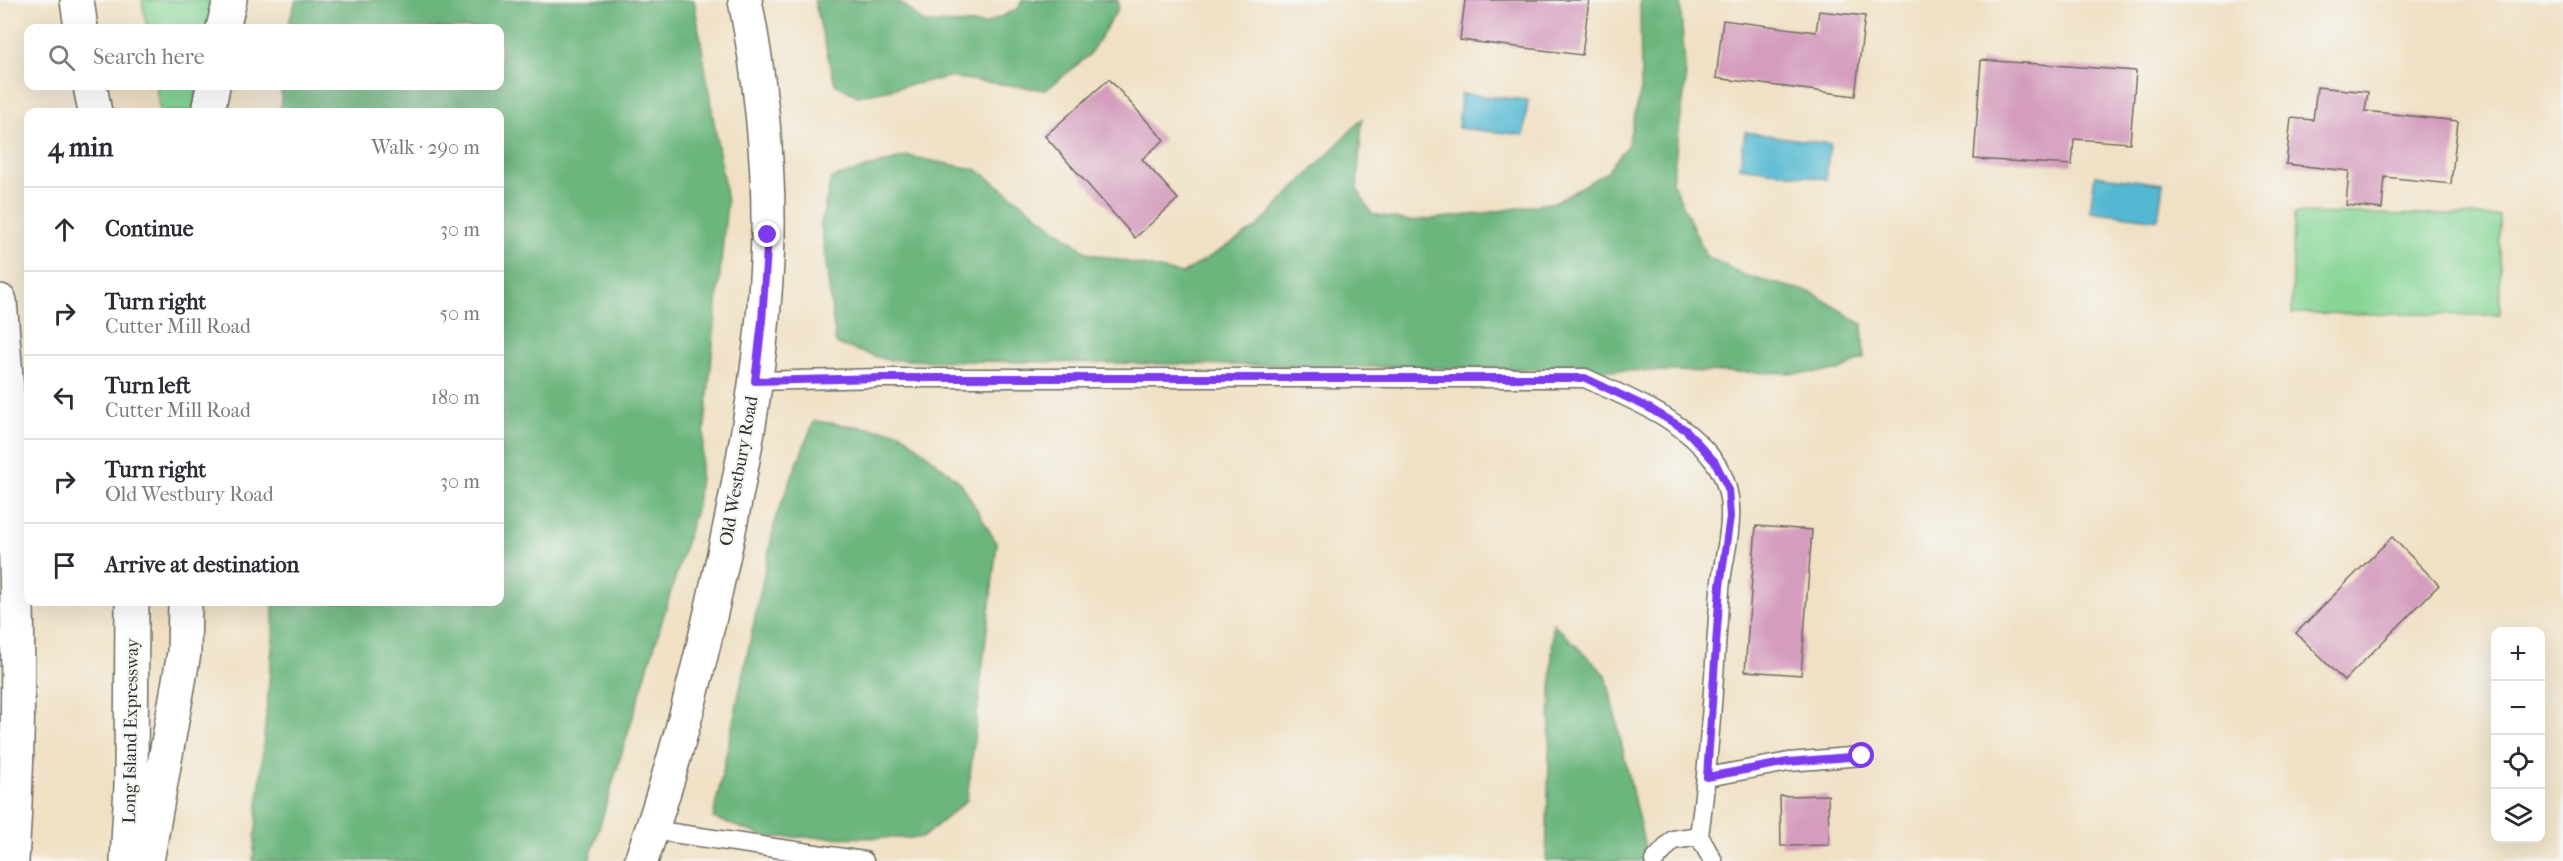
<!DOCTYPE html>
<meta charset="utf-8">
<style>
body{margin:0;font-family:"IM FELL French Canon",serif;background:#f7f7f7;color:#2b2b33}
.controls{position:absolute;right:18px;bottom:18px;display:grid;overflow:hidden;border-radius:12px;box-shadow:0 6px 24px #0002}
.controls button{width:54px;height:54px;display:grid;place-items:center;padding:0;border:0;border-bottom:2px solid #e1e1e2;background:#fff;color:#2b2b33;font:30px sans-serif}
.stop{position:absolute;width:18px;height:18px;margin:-14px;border:4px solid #7c3aed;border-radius:50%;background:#fff}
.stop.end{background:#7c3aed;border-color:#fff;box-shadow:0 2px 6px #0008}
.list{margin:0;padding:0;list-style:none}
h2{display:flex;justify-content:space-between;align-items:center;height:78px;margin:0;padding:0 24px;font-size:26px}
h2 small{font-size:20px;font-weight:400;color:#7c7c81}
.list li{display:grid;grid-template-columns:39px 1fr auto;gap:18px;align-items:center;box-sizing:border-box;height:84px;padding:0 24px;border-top:2px solid #e1e1e2}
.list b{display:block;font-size:22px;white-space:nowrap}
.list p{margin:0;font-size:20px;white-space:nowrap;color:#7c7c81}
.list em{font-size:20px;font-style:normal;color:#7c7c81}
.icon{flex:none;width:33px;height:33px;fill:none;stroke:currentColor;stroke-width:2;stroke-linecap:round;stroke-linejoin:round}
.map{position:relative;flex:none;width:2563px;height:861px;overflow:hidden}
.search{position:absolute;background:#fff;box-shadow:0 6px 24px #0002;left:24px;top:24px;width:480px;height:66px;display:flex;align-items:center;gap:15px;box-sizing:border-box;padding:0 21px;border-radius:12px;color:#7c7c81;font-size:22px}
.panel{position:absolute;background:#fff;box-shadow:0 6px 24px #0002;left:24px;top:108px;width:480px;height:498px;border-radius:12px}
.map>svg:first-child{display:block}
.green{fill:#86d595;stroke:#588060;stroke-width:1.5}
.forest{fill:#6cb67e;stroke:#4c7054;stroke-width:1.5}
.water{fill:#53b8d2;stroke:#3f727e;stroke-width:1.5}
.building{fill:#d49cbd}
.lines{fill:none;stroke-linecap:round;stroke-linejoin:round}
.lane-casing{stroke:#706b61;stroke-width:21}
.secondary-casing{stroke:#706b61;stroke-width:36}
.highway-casing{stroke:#706b61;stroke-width:36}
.lane{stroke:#fff;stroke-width:18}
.secondary{stroke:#fff;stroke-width:33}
.highway{stroke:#fff;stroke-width:33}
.route{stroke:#7c3aed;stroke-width:8}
.labels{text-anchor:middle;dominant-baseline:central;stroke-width:4.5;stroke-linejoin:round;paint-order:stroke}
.street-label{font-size:18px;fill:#2b2b2b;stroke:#f6f6f2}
</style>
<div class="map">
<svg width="2563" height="861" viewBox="0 0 2563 861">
<rect width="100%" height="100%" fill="#f6f6f2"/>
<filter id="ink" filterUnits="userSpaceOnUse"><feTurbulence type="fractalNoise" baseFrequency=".0167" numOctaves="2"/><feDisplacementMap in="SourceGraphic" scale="12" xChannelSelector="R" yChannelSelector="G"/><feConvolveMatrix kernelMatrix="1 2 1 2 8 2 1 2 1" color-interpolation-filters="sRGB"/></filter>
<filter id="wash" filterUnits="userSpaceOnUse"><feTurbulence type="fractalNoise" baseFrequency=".008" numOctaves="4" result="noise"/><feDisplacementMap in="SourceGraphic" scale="24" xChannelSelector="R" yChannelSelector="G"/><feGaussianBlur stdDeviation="1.35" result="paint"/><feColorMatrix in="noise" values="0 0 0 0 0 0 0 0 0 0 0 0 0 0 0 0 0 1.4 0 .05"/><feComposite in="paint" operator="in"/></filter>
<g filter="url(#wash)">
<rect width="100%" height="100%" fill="#f0e1c5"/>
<!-- green -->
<path class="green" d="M142,0H217L209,28H147Z
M156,86H198L192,112H160Z
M2294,213L2500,216V315L2292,313Z"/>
<!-- forest -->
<path class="forest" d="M296,0H694L727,202L697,506L589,861H253L273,637V602H500V112H280L282,86H500V28H287Z
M814,0H897L925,23L986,24L1019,8L1022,0H1118V9L1089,55L1046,90L948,77L858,96L835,84Z
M1640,0H1680L1686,80L1672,181L1706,256L1746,276L1813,293L1862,324L1864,358L1838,371L1804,373L887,360L836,344L821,224L831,178L908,156L978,170L1088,253L1182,274L1256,228L1362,119L1357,189L1372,214L1410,221L1480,214L1555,202L1607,172L1628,144L1641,89Z
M814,421L900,432L961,483L997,544L967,800L922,838L766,837L713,818L776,517Z
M1553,623L1606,675L1648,861H1546Z"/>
<!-- water -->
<path class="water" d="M1461,94L1528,100L1524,135L1458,128Z
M1745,132L1830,144L1826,179L1740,167Z
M2095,175L2163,184L2158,220L2090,211Z"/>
<g id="blocks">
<!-- building -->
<path class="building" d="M1465,0H1589L1582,55L1460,40Z
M1819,11L1865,16L1855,96L1716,78L1723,20L1816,32Z
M1981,60L2136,71L2130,143L2074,139L2072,165L1974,159Z
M1109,79L1164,140L1142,159L1178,199L1135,238L1045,136Z
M2317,87L2368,92L2365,111L2458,121L2451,184L2385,177L2382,209L2346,205L2349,171L2286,164L2291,118L2313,120Z
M1756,526L1812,530L1801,675L1745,671Z
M2392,537L2439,585L2344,681L2296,633Z
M1828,795L1829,845L1781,846L1780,796Z"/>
</g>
</g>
<g filter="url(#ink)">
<use href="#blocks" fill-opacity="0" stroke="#706b61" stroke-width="1.5"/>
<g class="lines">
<!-- lane casing -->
<g class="lane-casing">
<path id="lane" d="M755,381L882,378H1585C1632,400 1683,418 1714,461C1726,477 1731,498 1730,517C1730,541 1722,565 1720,590C1714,672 1710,754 1699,836
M1707,777L1789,762L1862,756
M652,830L864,861
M1654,861L1673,840L1699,836L1713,861"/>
</g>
<!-- secondary casing -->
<g class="secondary-casing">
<path id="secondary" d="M641,861C673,771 697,678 717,585C743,471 765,352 768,235C769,156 760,77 745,0"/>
</g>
<!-- highway casing -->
<g class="highway-casing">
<path id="highway" d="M77,0L81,28
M223,28L230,0
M90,86L95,112
M208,112L213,86
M0,301C16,487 24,674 12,861
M127,861L131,786L132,602
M147,861L184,653L185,602"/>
</g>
<!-- lane -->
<use href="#lane" class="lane"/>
<!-- secondary -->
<use href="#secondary" class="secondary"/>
<!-- highway -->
<use href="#highway" class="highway"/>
</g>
</g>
<g class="lines" filter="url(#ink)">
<!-- route -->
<path class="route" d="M768,235L762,321L755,381L882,378H1585L1649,408L1686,430L1715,462L1728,488L1730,517L1720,586L1707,777L1788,762L1862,756"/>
</g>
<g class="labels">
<!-- street labels -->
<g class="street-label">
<text transform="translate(739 471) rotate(-80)">Old Westbury Road</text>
<text transform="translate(131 731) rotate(-89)">Long Island Expressway</text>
</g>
</g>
</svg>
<div class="controls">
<button>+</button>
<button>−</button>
<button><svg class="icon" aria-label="locate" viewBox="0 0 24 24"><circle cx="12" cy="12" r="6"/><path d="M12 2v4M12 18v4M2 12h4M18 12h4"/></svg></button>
<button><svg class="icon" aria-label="layers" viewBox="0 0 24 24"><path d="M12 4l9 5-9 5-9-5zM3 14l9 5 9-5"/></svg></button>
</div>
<div class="stop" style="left:1862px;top:756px"></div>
<div class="stop end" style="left:768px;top:235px"></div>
<div class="search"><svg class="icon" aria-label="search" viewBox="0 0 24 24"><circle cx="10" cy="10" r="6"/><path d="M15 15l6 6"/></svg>Search here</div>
<section class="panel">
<h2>4 min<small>Walk · 290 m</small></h2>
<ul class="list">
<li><svg class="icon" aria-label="ahead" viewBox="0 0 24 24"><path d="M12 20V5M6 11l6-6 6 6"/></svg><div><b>Continue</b></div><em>30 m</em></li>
<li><svg class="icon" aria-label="right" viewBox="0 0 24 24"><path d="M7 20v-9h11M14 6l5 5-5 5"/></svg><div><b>Turn right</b><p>Cutter Mill Road</p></div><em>50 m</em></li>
<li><svg class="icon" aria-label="left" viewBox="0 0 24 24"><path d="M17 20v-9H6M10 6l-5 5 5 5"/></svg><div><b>Turn left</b><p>Cutter Mill Road</p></div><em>180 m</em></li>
<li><svg class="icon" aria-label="right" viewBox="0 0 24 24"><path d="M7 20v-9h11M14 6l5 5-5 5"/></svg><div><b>Turn right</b><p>Old Westbury Road</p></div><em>30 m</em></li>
<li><svg class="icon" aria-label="arrive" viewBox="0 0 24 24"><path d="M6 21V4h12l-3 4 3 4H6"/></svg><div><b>Arrive at destination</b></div></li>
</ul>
</section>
</div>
